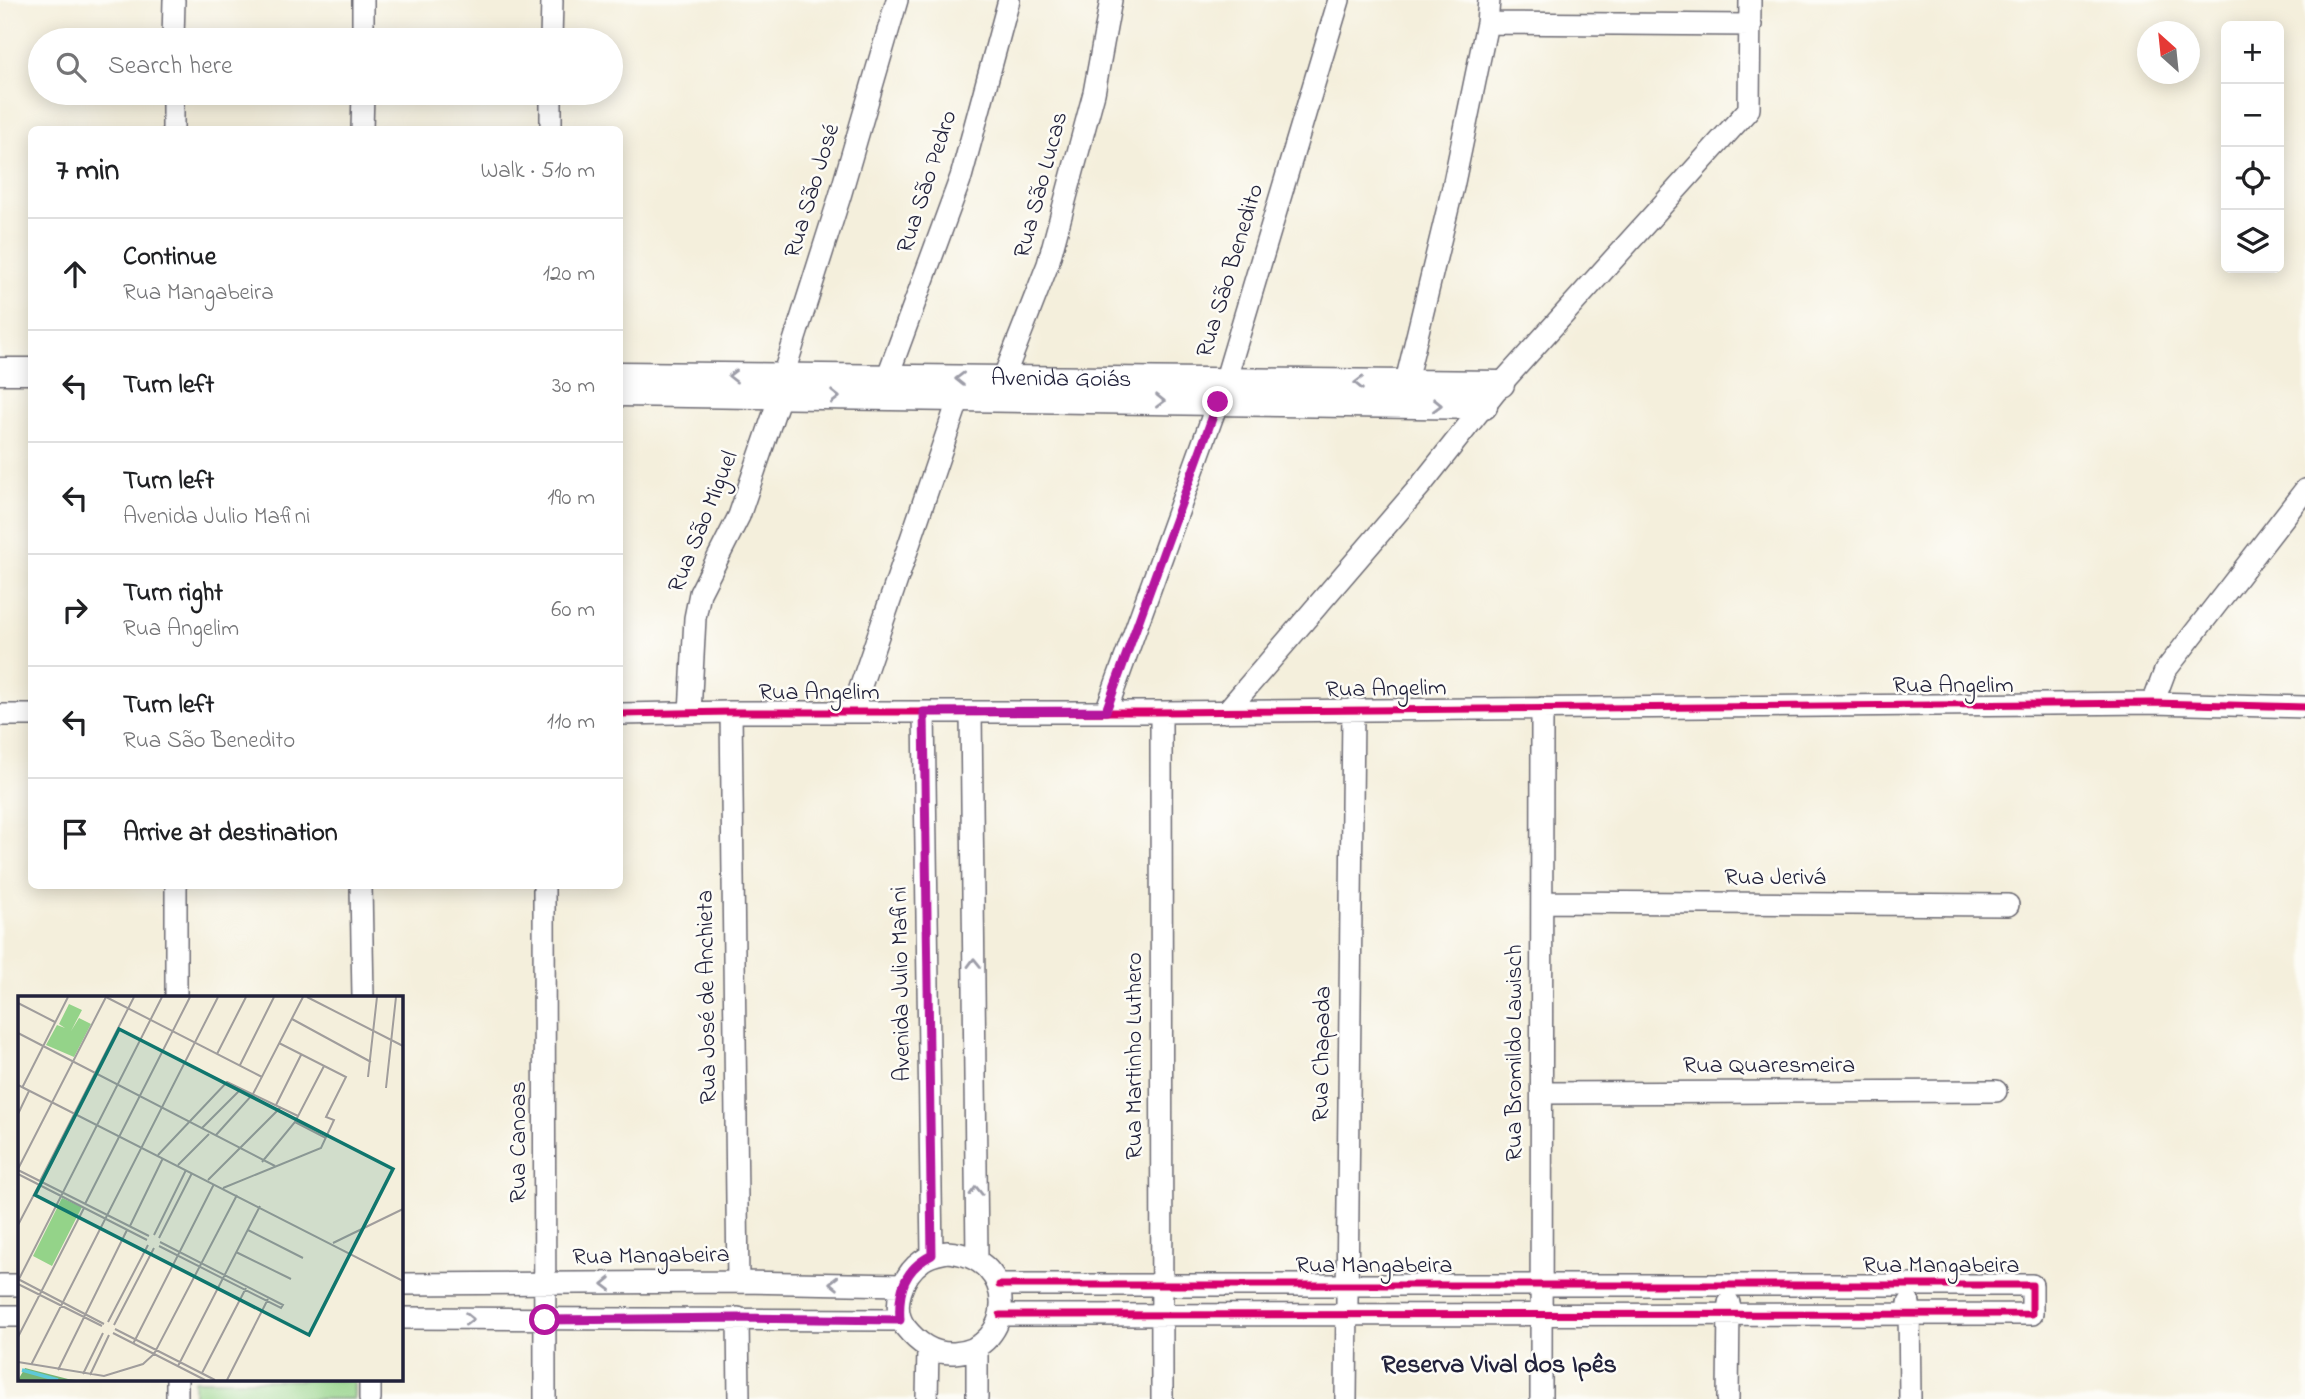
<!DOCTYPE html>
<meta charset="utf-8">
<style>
body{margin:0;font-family:"Indie Flower",sans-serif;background:#f6f6f6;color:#202124}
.controls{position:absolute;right:21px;top:21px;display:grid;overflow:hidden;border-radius:10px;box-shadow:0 4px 18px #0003}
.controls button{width:63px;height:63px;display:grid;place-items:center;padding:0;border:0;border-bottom:2px solid #e0e0e0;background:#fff;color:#202124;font:35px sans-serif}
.compass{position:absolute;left:2137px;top:21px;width:63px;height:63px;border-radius:50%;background:#fff;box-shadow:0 4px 18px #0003;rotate:333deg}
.stop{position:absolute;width:21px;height:21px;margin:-16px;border:5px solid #b5179e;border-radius:50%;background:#fff}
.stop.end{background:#b5179e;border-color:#fff;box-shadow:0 2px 7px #0008}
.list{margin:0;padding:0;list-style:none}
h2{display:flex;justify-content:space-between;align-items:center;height:91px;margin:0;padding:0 28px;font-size:30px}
h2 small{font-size:23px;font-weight:400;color:#757577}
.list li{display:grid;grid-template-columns:46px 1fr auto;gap:21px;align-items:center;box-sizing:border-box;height:112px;padding:0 28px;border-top:2px solid #e0e0e0}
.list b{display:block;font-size:26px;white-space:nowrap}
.list p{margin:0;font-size:23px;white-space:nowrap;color:#757577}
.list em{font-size:23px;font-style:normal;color:#757577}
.icon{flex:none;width:38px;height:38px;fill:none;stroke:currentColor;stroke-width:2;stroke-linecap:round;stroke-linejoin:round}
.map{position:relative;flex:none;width:2305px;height:1399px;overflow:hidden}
.search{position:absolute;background:#fff;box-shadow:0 4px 18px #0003;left:28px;top:28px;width:595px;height:77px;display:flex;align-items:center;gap:18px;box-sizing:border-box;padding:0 24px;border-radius:38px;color:#757577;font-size:26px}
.panel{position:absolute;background:#fff;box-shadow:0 4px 18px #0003;left:28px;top:126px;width:595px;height:763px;border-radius:10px}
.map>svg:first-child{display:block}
.green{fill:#94d389;stroke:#5b7a62;stroke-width:2}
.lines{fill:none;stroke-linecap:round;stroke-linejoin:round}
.minor-casing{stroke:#6c6a73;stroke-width:24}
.tertiary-casing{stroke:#6c6a73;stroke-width:29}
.minor{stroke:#fff;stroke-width:21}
.tertiary{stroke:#fff;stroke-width:26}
.cycleway-casing{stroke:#fdfcf7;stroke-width:11}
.cycleway{stroke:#d6006c;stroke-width:7}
.oneway{stroke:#9c9ca7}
.route{stroke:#b5179e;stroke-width:9}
.labels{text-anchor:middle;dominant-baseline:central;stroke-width:5;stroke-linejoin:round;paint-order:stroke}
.street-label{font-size:24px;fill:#22223b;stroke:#fdfcf7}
.neighbourhood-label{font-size:26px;font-weight:bold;fill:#22223b;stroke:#fdfcf7}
.inset-river{fill:none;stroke:#5ec9d8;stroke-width:3.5}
.inset-road{fill:none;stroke:#a09d9c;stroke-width:2}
.view{fill:#0f766e;fill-opacity:0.15;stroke:#0f766e;stroke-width:3.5}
.inset-edge{fill:none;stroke:#22223b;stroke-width:3.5}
</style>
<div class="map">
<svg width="2305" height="1399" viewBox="0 0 2305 1399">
<rect width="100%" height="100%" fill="#fdfcf7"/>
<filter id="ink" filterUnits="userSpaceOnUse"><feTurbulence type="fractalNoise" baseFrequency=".0143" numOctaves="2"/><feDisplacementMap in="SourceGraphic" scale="14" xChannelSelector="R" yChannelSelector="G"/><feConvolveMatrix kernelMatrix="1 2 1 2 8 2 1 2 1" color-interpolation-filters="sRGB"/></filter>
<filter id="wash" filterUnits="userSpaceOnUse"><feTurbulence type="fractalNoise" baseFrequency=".00686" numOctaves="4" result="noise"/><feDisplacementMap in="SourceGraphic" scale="28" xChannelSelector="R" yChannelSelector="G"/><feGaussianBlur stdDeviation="1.57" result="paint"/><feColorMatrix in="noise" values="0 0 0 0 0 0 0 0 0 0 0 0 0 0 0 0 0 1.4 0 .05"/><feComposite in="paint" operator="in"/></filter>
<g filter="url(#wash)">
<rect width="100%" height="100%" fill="#f4efdc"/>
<!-- green -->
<path class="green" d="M194,1380H354V1399H194Z"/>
</g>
<g filter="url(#ink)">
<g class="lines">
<!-- minor casing -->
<g class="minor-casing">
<path id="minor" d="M1487,23L1751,25
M173,40L174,0
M363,40V0
M551,40L552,0
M173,130V93
M362,130L363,93
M551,130V93
M887,378L961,177L1009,0
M1003,379L1048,264L1094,93L1111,0
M1402,398L1453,187L1487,23L1489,0
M2153,703L2165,671L2305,490
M1106,711L1225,382L1339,0
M731,712L738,1282
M852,712L959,398
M924,712L932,1255
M971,712L977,1259
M1161,712L1162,1399
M1226,712L1421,485L1501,384L1749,109L1750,0
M690,713L695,618L700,593L739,516L780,396L783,376L840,196L897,0
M620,714L731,712H1161L2153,703L2305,707
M0,715H32
M176,886V998
M361,886L363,998
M544,886L545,1399
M1542,902L2008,905
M1542,1093L1996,1091
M947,1252C1021,1257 1015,1350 954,1353C932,1354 918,1343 905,1327C890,1307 903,1274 922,1261C929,1255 938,1254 947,1252Z
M401,1284L738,1282L903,1285
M0,1285H19
M999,1285H2032V1314L1000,1315
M1909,1303L1910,1399
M0,1316H19
M401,1318L900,1320
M738,1318L739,1399
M177,1380V1399
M370,1399V1380
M927,1399L928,1348
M977,1399V1346
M1346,1399L1353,709
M1541,1399L1542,708
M1728,1399L1729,1303"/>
</g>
<!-- tertiary casing -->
<g class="tertiary-casing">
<g id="tertiary">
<path d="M0,371H32"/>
<path id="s1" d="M620,375L1501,384"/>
<path d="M620,393L1484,406"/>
</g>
</g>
<!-- minor -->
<use href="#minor" class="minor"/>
<!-- tertiary -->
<use href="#tertiary" class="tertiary"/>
<!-- cycleway casing -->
<g class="cycleway-casing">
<path id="cycleway" d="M620,714L731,712H1161L2153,703L2305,707
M999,1285H2032V1314L1000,1315"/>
</g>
<!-- cycleway -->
<use href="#cycleway" class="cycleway"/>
</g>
<!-- one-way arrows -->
<defs><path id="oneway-chevron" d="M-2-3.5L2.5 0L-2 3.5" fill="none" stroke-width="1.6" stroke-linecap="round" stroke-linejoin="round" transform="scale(1.75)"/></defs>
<g class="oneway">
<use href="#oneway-chevron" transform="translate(733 376) rotate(-180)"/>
<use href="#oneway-chevron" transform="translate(960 379) rotate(-179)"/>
<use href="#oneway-chevron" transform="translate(1359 383) rotate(-179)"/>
<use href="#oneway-chevron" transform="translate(835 397) rotate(1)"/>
<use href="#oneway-chevron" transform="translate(1160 401) rotate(1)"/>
<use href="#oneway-chevron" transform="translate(1437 405) rotate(1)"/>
<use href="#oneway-chevron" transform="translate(974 963) rotate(-91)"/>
<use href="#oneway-chevron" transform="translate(976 1191) rotate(-91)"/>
<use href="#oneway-chevron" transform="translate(834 1283) rotate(-179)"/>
<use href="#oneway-chevron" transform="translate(607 1284) rotate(179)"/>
<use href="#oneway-chevron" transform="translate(469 1319) rotate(1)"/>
</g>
</g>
<g class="lines" filter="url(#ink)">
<!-- route -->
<path class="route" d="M545,1320L738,1318L900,1320C898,1291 904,1269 932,1255L924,712L1106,711L1218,402"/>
</g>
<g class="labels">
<!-- street labels -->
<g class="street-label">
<text transform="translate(928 182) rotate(-72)">Rua São Pedro</text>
<text transform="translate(1042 185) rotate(-75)">Rua São Lucas</text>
<text transform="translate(813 191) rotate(-73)">Rua São José</text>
<text transform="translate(1231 271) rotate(-73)">Rua São Benedito</text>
<text stroke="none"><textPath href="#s1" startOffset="441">Avenida Goiás</textPath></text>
<text transform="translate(704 522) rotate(-68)">Rua São Miguel</text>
<text x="1953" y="686">Rua Angelim</text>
<text transform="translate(1386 690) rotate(-1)">Rua Angelim</text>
<text x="819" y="693">Rua Angelim</text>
<text x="1775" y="878">Rua Jerivá</text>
<text transform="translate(902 984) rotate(-91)">Avenida Julio Mafini</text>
<text transform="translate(708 997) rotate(-91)">Rua José de Anchieta</text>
<text transform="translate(1515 1053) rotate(-90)">Rua Bromildo Lawisch</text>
<text transform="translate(1323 1054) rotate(-89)">Rua Chapada</text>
<text transform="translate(1135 1056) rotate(-90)">Rua Martinho Luthero</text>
<text x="1769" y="1066">Rua Quaresmeira</text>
<text transform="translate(519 1142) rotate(-90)">Rua Canoas</text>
<text transform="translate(651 1257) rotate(-1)">Rua Mangabeira</text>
<text x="1374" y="1266">Rua Mangabeira</text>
<text x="1941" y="1266">Rua Mangabeira</text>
</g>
<!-- neighbourhood labels -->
<g class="neighbourhood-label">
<text x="1499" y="1366">Reserva Vival dos Ipês</text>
</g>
</g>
<!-- overview -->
<g transform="translate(18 996)">
<rect width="385" height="385" fill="#f4efdc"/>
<path d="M51,8L64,14L53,35L61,22L73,28L56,61L28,49L39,29L47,32L41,28ZM44,202L64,211L34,270L15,260Z" fill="#94d389"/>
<path d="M7,372L50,383L58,384H0Z" fill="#77b575"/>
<path class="inset-river" d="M4,374L40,384"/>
<path class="inset-road" d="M88,1L244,81M289,1L385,50M0,7L37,26M274,23L353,66M0,37L257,170M199,58L228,1M222,69L256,1M350,81L359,1M0,89L385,285M4,92L50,1M368,92L378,1M258,109L283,59M0,118L11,95M277,126L308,142M184,132L223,93M198,139L235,98L285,1M140,159L209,86L280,120M244,166L277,126L306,70M160,169L191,138M0,173L88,1M0,174L131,240M0,178L129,244M190,184L263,111M22,185L116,1M205,192L303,152L316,124L308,121L328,81L261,47M67,208L172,1M0,229L21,189M112,230L145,162M230,234L285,262M136,239L168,174M141,242L174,177M315,247L385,213M141,250L263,312L265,309L142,246M218,256L273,283M0,283L86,328M0,285L144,1M0,288L84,330M90,326L130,249M96,329L136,252M97,333L197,384M95,337L187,384M0,341L66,212M115,348L196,188M0,366L86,380L125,368L136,358L219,199M13,369L200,1M160,370L242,210M40,374L109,234M184,377L228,292M65,378L85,337M72,379L91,339M209,384L250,303"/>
<path class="view" d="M101,33L375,173L291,339L17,199Z"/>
<rect width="385" height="385" class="inset-edge"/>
</g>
</svg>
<div class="controls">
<button>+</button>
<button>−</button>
<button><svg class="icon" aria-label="locate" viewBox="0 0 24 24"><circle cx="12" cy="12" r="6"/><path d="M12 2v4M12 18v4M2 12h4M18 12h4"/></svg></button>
<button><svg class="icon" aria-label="layers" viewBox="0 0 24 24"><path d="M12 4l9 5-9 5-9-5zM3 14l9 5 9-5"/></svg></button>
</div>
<svg class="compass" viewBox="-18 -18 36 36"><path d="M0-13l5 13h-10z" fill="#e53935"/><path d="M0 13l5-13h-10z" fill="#757577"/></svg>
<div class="stop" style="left:545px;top:1320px"></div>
<div class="stop end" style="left:1218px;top:402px"></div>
<div class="search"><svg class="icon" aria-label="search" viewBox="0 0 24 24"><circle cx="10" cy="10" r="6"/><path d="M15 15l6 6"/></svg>Search here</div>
<section class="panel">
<h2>7 min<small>Walk · 510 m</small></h2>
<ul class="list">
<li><svg class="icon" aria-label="ahead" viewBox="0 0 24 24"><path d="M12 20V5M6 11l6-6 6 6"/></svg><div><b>Continue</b><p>Rua Mangabeira</p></div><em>120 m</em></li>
<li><svg class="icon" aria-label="left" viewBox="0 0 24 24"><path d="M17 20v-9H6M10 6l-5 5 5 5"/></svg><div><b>Turn left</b></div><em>30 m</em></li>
<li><svg class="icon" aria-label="left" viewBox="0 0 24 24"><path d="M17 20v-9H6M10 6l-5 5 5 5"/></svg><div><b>Turn left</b><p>Avenida Julio Mafini</p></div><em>190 m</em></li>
<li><svg class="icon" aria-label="right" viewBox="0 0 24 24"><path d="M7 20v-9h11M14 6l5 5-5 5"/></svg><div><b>Turn right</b><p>Rua Angelim</p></div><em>60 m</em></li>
<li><svg class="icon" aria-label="left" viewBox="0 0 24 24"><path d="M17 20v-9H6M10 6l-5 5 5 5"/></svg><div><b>Turn left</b><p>Rua São Benedito</p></div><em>110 m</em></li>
<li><svg class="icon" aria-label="arrive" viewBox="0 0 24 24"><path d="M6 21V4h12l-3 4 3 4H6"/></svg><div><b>Arrive at destination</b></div></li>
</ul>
</section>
</div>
